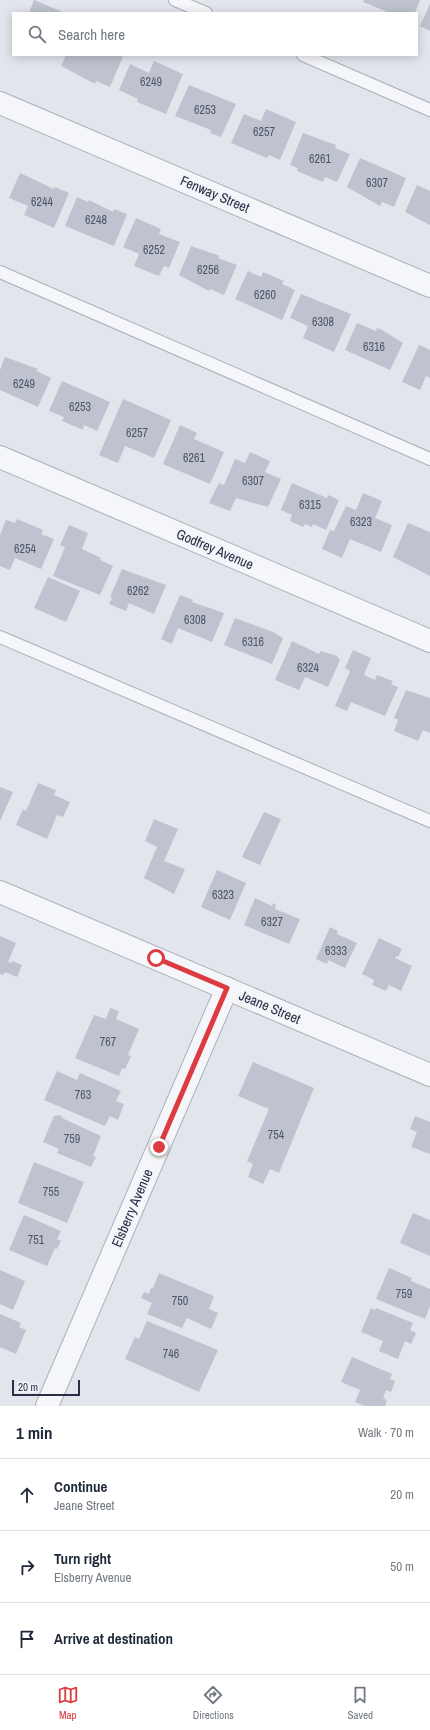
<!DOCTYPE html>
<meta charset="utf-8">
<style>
body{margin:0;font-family:"Archivo Narrow",sans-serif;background:#f2f2f3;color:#1f2937}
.scale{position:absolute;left:12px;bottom:10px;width:68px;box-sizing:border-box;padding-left:4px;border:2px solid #283046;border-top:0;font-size:11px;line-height:14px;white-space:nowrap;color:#283046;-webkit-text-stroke:3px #f2f4f9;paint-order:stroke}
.stop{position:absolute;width:12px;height:12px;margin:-9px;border:3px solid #dd3b42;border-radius:50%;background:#fff}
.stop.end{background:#dd3b42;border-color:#fff;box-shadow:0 1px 4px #0008}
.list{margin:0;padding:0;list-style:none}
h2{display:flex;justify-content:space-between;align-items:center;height:52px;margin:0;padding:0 16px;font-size:17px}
h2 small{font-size:13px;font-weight:400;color:#747a83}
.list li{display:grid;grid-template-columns:26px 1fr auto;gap:12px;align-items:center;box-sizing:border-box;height:72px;padding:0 16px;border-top:1px solid #e0e1e3}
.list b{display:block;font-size:15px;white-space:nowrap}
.list p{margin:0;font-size:13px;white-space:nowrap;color:#747a83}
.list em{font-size:13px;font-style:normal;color:#747a83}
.icon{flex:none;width:22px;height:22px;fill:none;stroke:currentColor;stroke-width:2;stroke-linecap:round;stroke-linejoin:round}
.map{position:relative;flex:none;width:430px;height:1406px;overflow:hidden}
.search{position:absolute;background:#fff;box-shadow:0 2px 10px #0003;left:12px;right:12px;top:12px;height:44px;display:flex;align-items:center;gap:10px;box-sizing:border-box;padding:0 14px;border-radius:0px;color:#747a83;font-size:15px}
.sheet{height:268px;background:#fff}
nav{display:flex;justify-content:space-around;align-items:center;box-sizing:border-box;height:56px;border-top:1px solid #e0e1e3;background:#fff;font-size:11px;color:#747a83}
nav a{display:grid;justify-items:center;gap:2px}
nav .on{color:#dd3b42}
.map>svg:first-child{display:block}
.building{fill:#bec3cf}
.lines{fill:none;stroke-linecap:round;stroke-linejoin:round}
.lane-casing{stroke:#aaafba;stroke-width:14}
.street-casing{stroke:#aaafba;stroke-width:24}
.lane{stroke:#f5f6f9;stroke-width:12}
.street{stroke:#f5f6f9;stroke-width:22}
.route{stroke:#dd3b42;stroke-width:5}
.labels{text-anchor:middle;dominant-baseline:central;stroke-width:3;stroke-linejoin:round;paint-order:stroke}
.number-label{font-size:12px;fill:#4e5568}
.street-label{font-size:14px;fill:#283046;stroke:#f2f4f9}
</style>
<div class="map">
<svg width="430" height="1406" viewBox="0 0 430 1406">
<rect width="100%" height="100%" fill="#e2e5ec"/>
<!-- building -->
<path class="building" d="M34,0L65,13H29Z
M364,0H420L415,13H390L363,2Z
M430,4V31L420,26Z
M66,55H119L123,57L110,87L96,81L95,84L61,66Z
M154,61L183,74L166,114L137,102L138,99L119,90L130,64L149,73Z
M189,85L236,104L221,137L210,133L211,130L175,116Z
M266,109L296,122L280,160L269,155L267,158L231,143L244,114L261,121Z
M303,133L336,145L335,148L350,154L337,182L325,177L323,182L297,171L298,168L290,165Z
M360,158L406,178L394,207L382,202L380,206L347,187Z
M20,173L54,189L55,187L69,193L54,228L24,215L28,206L9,198Z
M417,185L430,191V225L405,212Z
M77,197L88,202L89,200L113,212L114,209L127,214L114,246L65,226Z
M136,218L161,229L159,234L180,242L169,268L164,266L159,276L134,266L139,254L123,247Z
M191,246L220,256L218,258L237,265L224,295L210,289L209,291L179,275Z
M248,271L261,277L263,272L284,281L282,284L295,290L282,320L235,299Z
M301,294L351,314L334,352L303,338L308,326L290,318Z
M357,323L376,331L377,328L382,330L403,343L390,370L345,350Z
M419,345L430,350V378L426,376L420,390L402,382Z
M5,357L38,369L37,371L51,378L38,407L0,390V370Z
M62,381L110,402L97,431L84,425L83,430L62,421L64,417L49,411Z
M123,399L171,420L154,458L125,446L118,463L99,455Z
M180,425L197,433L194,439L224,452L210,484L163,464Z
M250,452L270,461L265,472L281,479L268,507L236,498L230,511L209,503L219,483L224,485L235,459L245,463Z
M292,483L327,498L328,495L339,500L326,530L313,524L312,527L305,524L303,527L290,521L292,515L281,510Z
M363,493L382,501L375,518L392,525L381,552L350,539L342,558L322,549L330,530L334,531L346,506L356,510Z
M17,519L43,530L41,534L54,539L41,569L15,558L10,570L0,566V535L6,520L15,523Z
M408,523L430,532V576L393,557Z
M69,525L88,533L82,549L101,558L100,560L113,566L100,595L53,576L65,547L60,545Z
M122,569L166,585L154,614L129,603L126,611L109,604L112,598L110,597Z
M48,577L80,591L66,622L34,608Z
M180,595L193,600L192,602L224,613L212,642L178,628L172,644L161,639Z
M235,618L273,632L283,638L272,664L224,645Z
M292,641L319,654L321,651L337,656L340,660L328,687L305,677L299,690L275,680Z
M353,650L371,658L364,675L375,680L377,675L393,681L391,684L398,687L385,716L351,702L347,711L335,706L350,671L345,668Z
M406,690L430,698V733L423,730L418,741L394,731L398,720L394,718Z
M38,783L56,790L54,795L70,802L63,817L57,815L47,839L16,825L23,809L26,811Z
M0,787L13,792L0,821Z
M264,812L281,819L260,865L242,857Z
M154,819L178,829L164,861L185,869L174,894L144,878L157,847L145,841Z
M217,870L246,883L230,920L201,907Z
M255,898L272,906L273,903L276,905L275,909L300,919L289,944L244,925Z
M330,927L338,931L337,934L357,943L345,968L328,960L327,964L316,959Z
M0,936L16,943L8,962L11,963L12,961L22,965L17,977L5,972L3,975L0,974Z
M379,938L402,949L398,957L396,956L395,958L412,966L401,991L389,985L386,991L372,985L374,980L362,974Z
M110,1008L119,1011L116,1019L139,1029L128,1055L131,1056L125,1069L122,1068L119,1076L75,1058L94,1015L106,1019Z
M253,1062L314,1088L279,1173L270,1169L263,1184L248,1177L253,1164L247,1161L269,1109L238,1096Z
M57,1071L77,1080L80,1073L121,1091L116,1101L124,1104L118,1120L110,1116L105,1126L44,1100Z
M60,1115L64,1119L101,1136L93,1156L96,1157L91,1167L57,1153L59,1149L43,1142L54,1116Z
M415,1116L430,1122V1154L411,1147L417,1132L410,1129Z
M34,1162L84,1182L67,1223L18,1203Z
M413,1213L430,1220V1256L400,1243Z
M24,1215L61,1231L57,1239L61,1241L57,1249L55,1248L47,1266L9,1250Z
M389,1268L412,1278L411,1281L430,1289V1306L425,1319L376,1299Z
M0,1270L25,1281L13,1310L0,1304Z
M159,1273L214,1296L209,1309L218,1313L211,1329L187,1318L182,1328L147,1314L152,1303L141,1298L144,1292L149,1294L151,1288H153Z
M371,1308L375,1310L376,1308L413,1323L410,1330L416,1333L411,1344L405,1341L398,1359L379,1351L383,1341L361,1332Z
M0,1314L21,1323L19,1327L26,1330L16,1354L0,1347Z
M147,1321L218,1350L199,1392L125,1359L135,1337L139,1339Z
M352,1357L392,1374L390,1379L395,1381L391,1392L386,1390L383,1398L387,1400L385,1406H365L355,1402L360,1390L341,1382Z"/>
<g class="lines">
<!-- lane casing -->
<g class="lane-casing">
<path id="lane" d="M175,0L206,13
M303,55L430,110
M0,272L430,459
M0,637L430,821"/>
</g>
<!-- street casing -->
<g class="street-casing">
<path id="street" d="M0,103L430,286
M0,457L430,641
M0,892L430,1075
M47,1406L227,988"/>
</g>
<!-- lane -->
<use href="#lane" class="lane"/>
<!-- street -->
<use href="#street" class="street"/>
</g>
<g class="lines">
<!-- route -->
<path class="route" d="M156,958L227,988L159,1147"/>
</g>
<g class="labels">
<!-- number labels -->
<g class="number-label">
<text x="151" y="82">6249</text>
<text x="205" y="110">6253</text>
<text x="264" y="132">6257</text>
<text x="320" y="159">6261</text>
<text x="377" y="183">6307</text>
<text x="42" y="202">6244</text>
<text x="96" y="220">6248</text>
<text x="154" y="250">6252</text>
<text x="208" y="270">6256</text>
<text x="265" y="295">6260</text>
<text x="323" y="322">6308</text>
<text x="374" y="347">6316</text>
<text x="24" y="384">6249</text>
<text x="80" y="407">6253</text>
<text x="137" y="433">6257</text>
<text x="194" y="458">6261</text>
<text x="253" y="481">6307</text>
<text x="310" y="505">6315</text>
<text x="361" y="522">6323</text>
<text x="25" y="549">6254</text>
<text x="138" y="591">6262</text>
<text x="195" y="620">6308</text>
<text x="253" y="642">6316</text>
<text x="308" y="668">6324</text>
<text x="223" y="895">6323</text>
<text x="272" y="922">6327</text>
<text x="336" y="951">6333</text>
<text x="108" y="1042">767</text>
<text x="83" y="1095">763</text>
<text x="276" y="1135">754</text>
<text x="72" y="1139">759</text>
<text x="51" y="1192">755</text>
<text x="36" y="1240">751</text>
<text x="404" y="1294">759</text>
<text x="180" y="1301">750</text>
<text x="171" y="1354">746</text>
</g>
<!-- street labels -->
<g class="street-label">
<text transform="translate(215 194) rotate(23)">Fenway Street</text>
<text transform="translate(215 549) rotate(23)">Godfrey Avenue</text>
<text transform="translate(270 1007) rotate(23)">Jeane Street</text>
<text transform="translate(132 1208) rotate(-67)">Elsberry Avenue</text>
</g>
</g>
</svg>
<div class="scale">20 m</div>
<div class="stop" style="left:156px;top:958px"></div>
<div class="stop end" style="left:159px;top:1147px"></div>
<div class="search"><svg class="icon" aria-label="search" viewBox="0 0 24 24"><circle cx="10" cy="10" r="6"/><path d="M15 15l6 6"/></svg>Search here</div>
</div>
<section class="sheet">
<h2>1 min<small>Walk · 70 m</small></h2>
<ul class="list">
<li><svg class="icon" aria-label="ahead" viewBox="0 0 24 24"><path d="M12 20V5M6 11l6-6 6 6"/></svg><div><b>Continue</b><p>Jeane Street</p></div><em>20 m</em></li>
<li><svg class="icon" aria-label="right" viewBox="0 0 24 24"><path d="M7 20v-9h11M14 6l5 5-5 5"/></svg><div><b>Turn right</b><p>Elsberry Avenue</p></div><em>50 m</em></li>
<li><svg class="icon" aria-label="arrive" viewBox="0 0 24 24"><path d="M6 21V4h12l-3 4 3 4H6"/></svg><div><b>Arrive at destination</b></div></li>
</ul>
</section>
<nav>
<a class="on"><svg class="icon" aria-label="map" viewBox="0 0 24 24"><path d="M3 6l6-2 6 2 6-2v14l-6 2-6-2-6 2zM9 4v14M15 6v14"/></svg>Map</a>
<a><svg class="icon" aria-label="directions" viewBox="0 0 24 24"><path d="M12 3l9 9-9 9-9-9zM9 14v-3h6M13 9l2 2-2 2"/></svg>Directions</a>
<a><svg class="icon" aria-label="saved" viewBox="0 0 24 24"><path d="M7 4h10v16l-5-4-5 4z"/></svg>Saved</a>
</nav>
